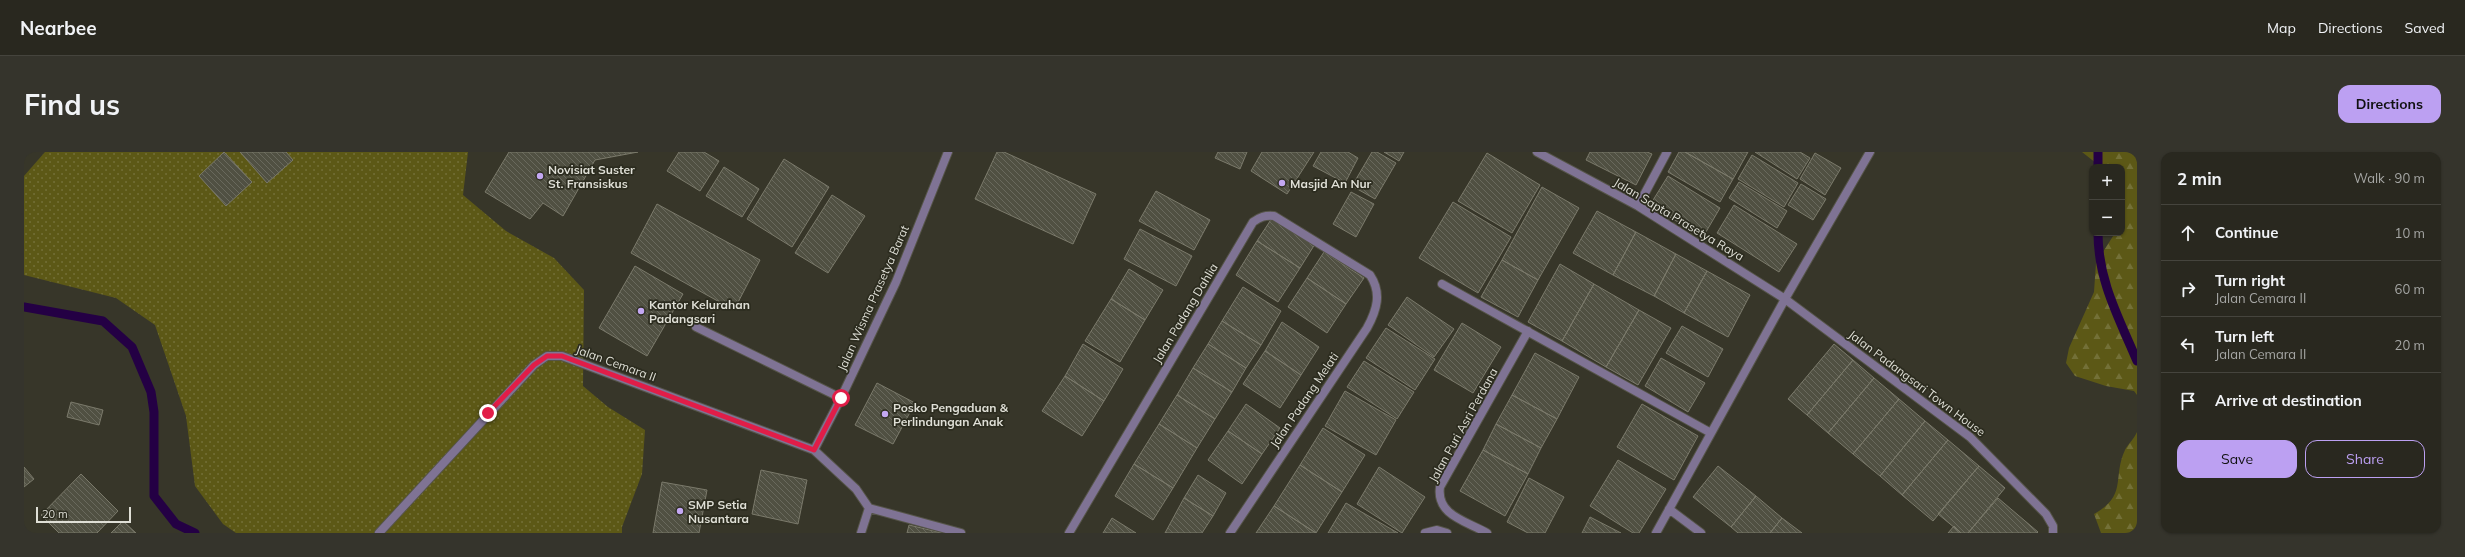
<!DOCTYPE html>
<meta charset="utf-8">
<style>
body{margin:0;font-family:Mulish,sans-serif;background:#35342c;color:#f1f3f6}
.controls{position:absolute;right:12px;top:12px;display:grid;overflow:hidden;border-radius:8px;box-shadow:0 1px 3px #0004}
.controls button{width:36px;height:36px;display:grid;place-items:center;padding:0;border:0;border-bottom:1px solid #45443d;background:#29281f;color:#f1f3f6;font:20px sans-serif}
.scale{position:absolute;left:12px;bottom:10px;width:95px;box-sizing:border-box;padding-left:4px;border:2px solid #dfdfd6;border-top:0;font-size:11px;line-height:14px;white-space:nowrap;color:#dfdfd6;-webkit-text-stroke:3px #2c2c1f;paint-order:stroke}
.stop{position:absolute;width:12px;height:12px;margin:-9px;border:3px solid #e11d48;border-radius:50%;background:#fff}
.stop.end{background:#e11d48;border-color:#fff;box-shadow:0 1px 4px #0008}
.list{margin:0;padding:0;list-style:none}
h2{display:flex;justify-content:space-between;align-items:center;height:52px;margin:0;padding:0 16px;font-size:17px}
h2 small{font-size:13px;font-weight:400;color:#a5a6a4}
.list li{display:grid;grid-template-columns:26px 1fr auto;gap:12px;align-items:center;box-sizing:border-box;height:56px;padding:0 16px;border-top:1px solid #45443d}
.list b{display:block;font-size:15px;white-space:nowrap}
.list p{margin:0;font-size:13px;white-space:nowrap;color:#a5a6a4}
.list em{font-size:13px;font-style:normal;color:#a5a6a4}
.actions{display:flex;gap:8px;padding:12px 16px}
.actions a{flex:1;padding:9px 0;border:1px solid #bca0f2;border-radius:12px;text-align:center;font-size:14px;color:#bca0f2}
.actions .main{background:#bca0f2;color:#111}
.icon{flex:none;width:22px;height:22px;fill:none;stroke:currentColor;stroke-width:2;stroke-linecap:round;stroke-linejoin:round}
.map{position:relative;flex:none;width:2113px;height:381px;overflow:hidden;border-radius:12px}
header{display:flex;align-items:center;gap:24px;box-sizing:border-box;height:56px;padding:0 20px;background:#29281f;border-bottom:1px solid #45443d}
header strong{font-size:19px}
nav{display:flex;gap:22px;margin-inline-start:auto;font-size:14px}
.intro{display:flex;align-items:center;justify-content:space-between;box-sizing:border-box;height:96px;padding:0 24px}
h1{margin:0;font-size:28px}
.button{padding:10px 18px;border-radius:12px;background:#bca0f2;color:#111;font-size:14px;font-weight:700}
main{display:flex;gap:24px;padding:0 24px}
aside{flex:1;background:#29281f;border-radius:12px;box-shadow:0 1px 3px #0004}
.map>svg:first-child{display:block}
.grass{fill:url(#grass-dots)}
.forest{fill:url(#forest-firs)}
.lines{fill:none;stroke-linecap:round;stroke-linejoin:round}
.stream{stroke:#240044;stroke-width:9}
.building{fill:url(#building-back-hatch);stroke:#7b7a6b}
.service-casing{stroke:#555448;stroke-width:10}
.minor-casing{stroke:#555448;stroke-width:10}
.service{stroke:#7f7394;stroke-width:8}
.minor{stroke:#7f7394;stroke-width:8}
.route{stroke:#e11d48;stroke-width:5}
.poi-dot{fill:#c3a7f2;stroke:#2c2c1f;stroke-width:1.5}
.labels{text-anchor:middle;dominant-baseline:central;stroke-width:3.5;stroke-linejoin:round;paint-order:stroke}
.poi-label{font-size:12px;font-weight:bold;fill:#dfdfd6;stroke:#2c2c1f;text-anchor:start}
.street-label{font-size:12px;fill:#dfdfd6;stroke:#2c2c1f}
</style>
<header>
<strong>Nearbee</strong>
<nav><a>Map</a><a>Directions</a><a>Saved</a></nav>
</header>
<div class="intro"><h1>Find us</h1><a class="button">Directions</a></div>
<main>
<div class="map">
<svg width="2113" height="381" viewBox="0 0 2113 381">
<defs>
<pattern id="grass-dots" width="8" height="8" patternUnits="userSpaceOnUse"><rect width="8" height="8" fill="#5c5816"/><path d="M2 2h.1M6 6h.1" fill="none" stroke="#737037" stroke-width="1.8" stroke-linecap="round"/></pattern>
<pattern id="forest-firs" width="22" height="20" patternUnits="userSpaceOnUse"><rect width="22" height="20" fill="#5c5816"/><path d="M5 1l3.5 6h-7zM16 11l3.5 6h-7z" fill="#737037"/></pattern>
<pattern id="building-back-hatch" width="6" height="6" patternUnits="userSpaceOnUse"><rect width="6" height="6" fill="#505042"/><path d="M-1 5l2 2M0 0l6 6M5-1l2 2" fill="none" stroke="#69695d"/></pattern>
</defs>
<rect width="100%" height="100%" fill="#373629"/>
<!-- grass -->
<path class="grass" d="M21,0H444L439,43L482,79L530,106L560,138L559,234L584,255L621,278L618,322L598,375V381H212L199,372L171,334L162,264L131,173L92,146L0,123V24Z"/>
<!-- forest -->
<path class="forest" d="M2058,0H2113V243L2110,239L2082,234L2051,224L2042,211L2045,196L2070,140L2072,111L2091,81H2098V15H2077Z
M2113,280V381H2077L2070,362C2104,343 2088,326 2101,298C2104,292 2110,287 2113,280Z"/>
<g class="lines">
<!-- stream -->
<path class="stream" d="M2074,0V15
M2074,81C2074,129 2095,166 2113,209
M0,155L79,169L108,195L127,240L130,260V344L152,372L171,381"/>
</g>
<!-- building -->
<path class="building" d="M200,0L228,30L202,54L175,24Z
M216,0H262L269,8L243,31Z
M485,0H614L571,8L539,64L519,51L506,67L461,40Z
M655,0H680L695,9L676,39L643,19Z
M973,0H980L1072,42L1049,92L951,47Z
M1194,0H1223L1216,17L1191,6Z
M1238,0H1290L1263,42L1227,19Z
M1297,0H1324L1334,6L1321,31L1289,14Z
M1348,0H1353L1372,11L1351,47L1328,34Z
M1360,0H1380L1375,9Z
M1566,0H1623L1628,2L1612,33L1562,8Z
M1655,0H1661L1709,27L1696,50L1644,20Z
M1661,0H1724L1709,27Z
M1731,0H1776L1786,6L1773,27Z
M1463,1L1516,33L1488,81L1434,49Z
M1791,1L1817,16L1801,43L1776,27Z
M1728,3L1774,31L1760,55L1714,27Z
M760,7L805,35L768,95L723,67Z
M700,15L735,37L718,65L682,44Z
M1644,24L1696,56L1679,85L1626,53Z
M1715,30L1763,59L1753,76L1705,46Z
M1777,32L1802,47L1789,68L1764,53Z
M1518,35L1555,56L1514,128L1478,108Z
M1132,39L1186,68L1170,98L1115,69Z
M1327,40L1350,52L1332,85L1309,72Z
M808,43L841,64L804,121L771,101Z
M1429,50L1487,85L1454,141L1395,106Z
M633,52L736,108L710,158L607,101Z
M1710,53L1773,92L1755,120L1693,81Z
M1573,59L1612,80L1589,123L1549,101Z
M1248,66L1291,92L1276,116L1233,89Z
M1116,77L1168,104L1152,134L1100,107Z
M1612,80L1652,102L1630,144L1589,123Z
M1233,89L1276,116L1254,150L1212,123Z
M1300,100L1340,126L1322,152L1283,126Z
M1652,102L1683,119L1660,161L1630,144Z
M1478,108L1514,128L1494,165L1457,145Z
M1536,112L1570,132L1538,189L1504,170Z
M611,114L659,142L623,204L575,176Z
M1105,117L1139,138L1121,168L1087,147Z
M1683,119L1726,143L1704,185L1660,161Z
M1283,126L1322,152L1303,181L1264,155Z
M1570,132L1615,158L1582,215L1538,189Z
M1219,135L1257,159L1237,193L1198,169Z
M1383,145L1430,177L1410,205L1364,173Z
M1087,147L1121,168L1096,210L1061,189Z
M1615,158L1647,176L1614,233L1582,215Z
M1198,169L1237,193L1222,216L1184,192Z
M1258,170L1295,195L1277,223L1241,199Z
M1438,171L1477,195L1449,241L1410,218Z
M1658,174L1699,197L1684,225L1642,201Z
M1362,176L1411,207L1391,238L1342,206Z
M1059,192L1099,217L1080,249L1041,224Z
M1184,192L1222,216L1208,240L1169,216Z
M1810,192L1829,208L1783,263L1764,247Z
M1241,199L1277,223L1256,256L1219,232Z
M1511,201L1555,225L1533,267L1488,243Z
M1637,206L1681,231L1664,260L1621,234Z
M1829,208L1850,226L1804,281L1783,263Z
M1340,209L1390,240L1373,267L1323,235Z
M1169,216L1208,240L1191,267L1153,243Z
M1041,224L1080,249L1058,284L1018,259Z
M1850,226L1875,247L1829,302L1804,281Z
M853,231L891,251L869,292L831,273Z
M1321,239L1372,268L1352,303L1301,274Z
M1153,243L1191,267L1173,296L1135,272Z
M1488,243L1533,267L1517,296L1472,272Z
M1875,247L1901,269L1856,324L1829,302Z
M47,250L79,258L75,273L43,265Z
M1222,252L1256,276L1238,302L1204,279Z
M1618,252L1674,284L1650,328L1593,295Z
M1901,269L1924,288L1878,343L1856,324Z
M1135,272L1173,296L1149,336L1110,312Z
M1472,272L1517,296L1504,322L1459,298Z
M1299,276L1341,303L1318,340L1276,313Z
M1204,279L1238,302L1218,332L1184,308Z
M1924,288L1955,314L1909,369L1878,343Z
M1459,298L1504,322L1481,364L1436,339Z
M1594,308L1642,337L1615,381H1609L1566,354Z
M1110,312L1149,336L1129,368L1091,344Z
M1276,313L1318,340L1292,381L1250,354Z
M1694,314L1732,344L1707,375L1669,345Z
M1955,314L1981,336L1944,381H1937L1914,362Z
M0,315L10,327L0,335Z
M1355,315L1401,345L1378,381L1333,352Z
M737,318L783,328L774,372L728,362Z
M57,322L94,359L73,381H35L17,363Z
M1174,323L1202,341L1189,364L1160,346Z
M1505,326L1540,345L1521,381H1504L1483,370Z
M638,330L683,338L675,381H629Z
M1732,344L1758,366L1746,381H1714L1707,375Z
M1160,346L1189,364L1178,381H1141Z
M1974,346L2014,380L2013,381H1944Z
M1322,351L1374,381H1304Z
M1250,354L1292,381H1232Z
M1566,365L1597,381H1558Z
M1088,366L1112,381H1079Z
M1758,366L1778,381H1746Z
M99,369L112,381H87Z
M885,373L918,381H883Z
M1930,374L1937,381H1924Z"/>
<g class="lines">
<!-- service casing -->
<g class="service-casing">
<path id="service" d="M672,175L817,246"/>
</g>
<!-- minor casing -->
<g class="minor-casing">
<path id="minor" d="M1513,0L1614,54L1761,147L1946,285L2022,362L2029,374V381
M1614,54L1643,0
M1418,132L1687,281
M790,298L817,246L872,130L924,0
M845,356L937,381
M1645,357L1677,381
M355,381L510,213L523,204H538L790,298L832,337L845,356L837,381
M1045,381L1229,70C1236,65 1241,63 1250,64L1346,123C1358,141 1353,158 1343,176L1206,381
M1401,381L1413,378L1423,381
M1463,381C1442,369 1412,363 1416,335L1504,179
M1632,381L1761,147L1846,0"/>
</g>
<!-- service -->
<use href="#service" class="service"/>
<!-- minor -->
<use href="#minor" class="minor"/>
</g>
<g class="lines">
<!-- route -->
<path class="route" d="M464,261L510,213L523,204H538L790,298L817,246"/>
</g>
<!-- markers -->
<g class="poi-dot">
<circle cx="516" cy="24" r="4"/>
<circle cx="1258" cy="31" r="4"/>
<circle cx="617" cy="159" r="4"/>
<circle cx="861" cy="262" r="4"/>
<circle cx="656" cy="359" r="4"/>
</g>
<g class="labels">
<!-- poi labels -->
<g class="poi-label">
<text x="524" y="17">Novisiat Suster<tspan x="524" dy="14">St. Fransiskus</tspan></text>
<text x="1266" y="31">Masjid An Nur</text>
<text x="625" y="152">Kantor Kelurahan<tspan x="625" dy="14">Padangsari</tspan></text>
<text x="869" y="255">Posko Pengaduan &amp;<tspan x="869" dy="14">Perlindungan Anak</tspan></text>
<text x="664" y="352">SMP Setia<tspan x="664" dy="14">Nusantara</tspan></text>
</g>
<!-- street labels -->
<g class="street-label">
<text transform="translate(1655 67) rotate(31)">Jalan Sapta Prasetya Raya</text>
<text transform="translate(849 146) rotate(-66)">Jalan Wisma Prasetya Barat</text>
<text transform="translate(1161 161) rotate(-59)">Jalan Padang Dahlia</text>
<text transform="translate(592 211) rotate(20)">Jalan Cemara II</text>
<text transform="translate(1893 231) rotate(37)">Jalan Padangsari Town House</text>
<text transform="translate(1280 248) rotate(-56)">Jalan Padang Melati</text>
<text transform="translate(1439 273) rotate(-61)">Jalan Puri Asri Perdana</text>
</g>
</g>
</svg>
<div class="controls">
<button>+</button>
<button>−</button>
</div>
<div class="scale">20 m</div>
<div class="stop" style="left:817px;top:246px"></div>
<div class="stop end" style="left:464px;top:261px"></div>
</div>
<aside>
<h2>2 min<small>Walk · 90 m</small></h2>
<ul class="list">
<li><svg class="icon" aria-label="ahead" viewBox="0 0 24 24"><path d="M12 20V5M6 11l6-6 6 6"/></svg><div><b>Continue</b></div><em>10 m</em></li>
<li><svg class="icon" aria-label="right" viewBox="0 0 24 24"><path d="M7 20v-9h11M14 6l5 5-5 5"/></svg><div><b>Turn right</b><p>Jalan Cemara II</p></div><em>60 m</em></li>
<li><svg class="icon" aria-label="left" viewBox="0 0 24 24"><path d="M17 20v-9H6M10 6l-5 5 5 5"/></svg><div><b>Turn left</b><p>Jalan Cemara II</p></div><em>20 m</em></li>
<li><svg class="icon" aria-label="arrive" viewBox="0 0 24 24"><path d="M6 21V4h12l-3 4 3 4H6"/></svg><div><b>Arrive at destination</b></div></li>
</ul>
<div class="actions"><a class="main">Save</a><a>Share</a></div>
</aside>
</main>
